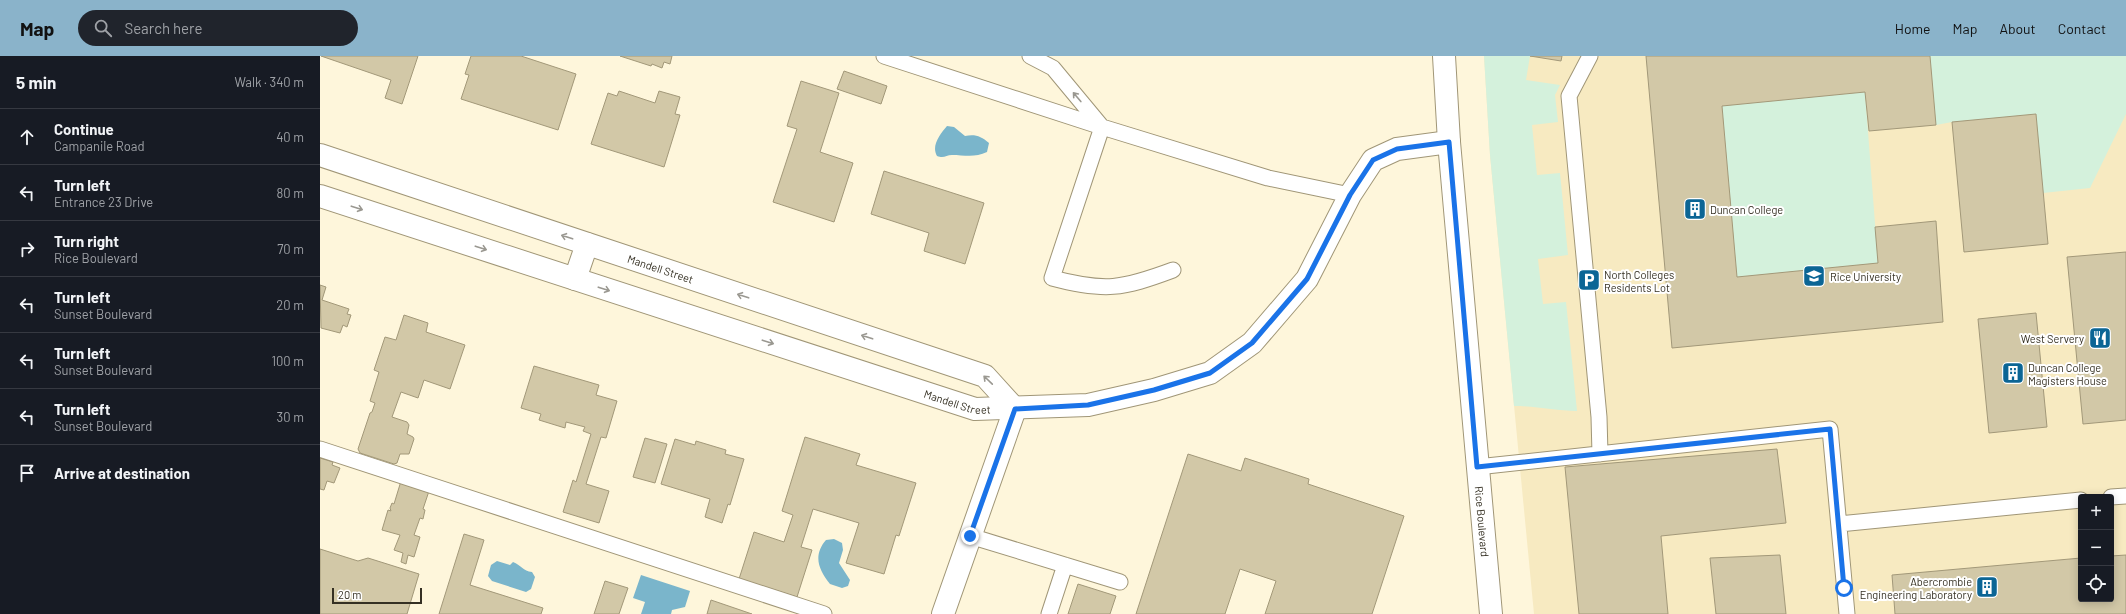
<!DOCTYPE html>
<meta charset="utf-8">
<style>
body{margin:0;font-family:Barlow,sans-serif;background:#20242c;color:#f1f3f6}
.controls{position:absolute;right:12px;bottom:12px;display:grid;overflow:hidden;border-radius:4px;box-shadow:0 2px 10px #0003}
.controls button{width:36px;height:36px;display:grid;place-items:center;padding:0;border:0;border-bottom:1px solid #363941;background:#171b24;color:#f1f3f6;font:20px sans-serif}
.scale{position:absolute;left:12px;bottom:10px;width:90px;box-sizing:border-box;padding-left:4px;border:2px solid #353023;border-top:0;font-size:11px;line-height:14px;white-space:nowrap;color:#353023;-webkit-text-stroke:3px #fff;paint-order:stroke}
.stop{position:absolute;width:12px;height:12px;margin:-9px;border:3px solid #1a73e8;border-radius:50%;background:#fff}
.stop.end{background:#1a73e8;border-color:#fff;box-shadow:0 1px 4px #0008}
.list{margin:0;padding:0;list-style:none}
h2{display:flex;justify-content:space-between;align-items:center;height:52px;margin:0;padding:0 16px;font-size:17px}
h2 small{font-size:13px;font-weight:400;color:#9ea1a6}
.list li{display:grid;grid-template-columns:26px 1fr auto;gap:12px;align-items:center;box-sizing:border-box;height:56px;padding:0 16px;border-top:1px solid #363941}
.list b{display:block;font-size:15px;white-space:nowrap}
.list p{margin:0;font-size:13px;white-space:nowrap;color:#9ea1a6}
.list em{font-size:13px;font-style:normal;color:#9ea1a6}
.icon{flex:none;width:22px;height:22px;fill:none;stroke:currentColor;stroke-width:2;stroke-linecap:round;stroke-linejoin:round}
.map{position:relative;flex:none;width:1806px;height:558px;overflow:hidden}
header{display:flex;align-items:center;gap:24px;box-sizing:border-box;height:56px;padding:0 20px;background:#8ab3ca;color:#111}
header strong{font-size:19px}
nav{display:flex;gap:22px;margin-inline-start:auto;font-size:14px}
.search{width:280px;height:36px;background:#20242c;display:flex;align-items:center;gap:10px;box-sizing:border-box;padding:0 14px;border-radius:22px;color:#9ea1a6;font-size:15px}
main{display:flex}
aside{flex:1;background:#171b24}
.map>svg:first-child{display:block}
.built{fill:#f7eac1;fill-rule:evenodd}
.green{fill:#d4f1dc}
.water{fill:#7ab5cb}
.building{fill:#d2c8a7;stroke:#a29879}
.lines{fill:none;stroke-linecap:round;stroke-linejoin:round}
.service-casing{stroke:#a09677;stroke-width:17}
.minor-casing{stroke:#a09677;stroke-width:24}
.tertiary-casing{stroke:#a09677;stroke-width:24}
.secondary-casing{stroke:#a09677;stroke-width:24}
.service{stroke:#fff;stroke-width:15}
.minor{stroke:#fff;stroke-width:22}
.tertiary{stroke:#fff;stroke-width:22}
.secondary{stroke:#fff;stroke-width:22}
.oneway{stroke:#9a9891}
.route{stroke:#1a73e8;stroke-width:5}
.labels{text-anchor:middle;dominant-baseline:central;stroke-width:4;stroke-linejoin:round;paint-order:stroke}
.poi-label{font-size:11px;fill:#353023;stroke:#fff;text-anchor:start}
.street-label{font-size:11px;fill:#353023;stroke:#fff}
</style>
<header>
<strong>Map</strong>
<div class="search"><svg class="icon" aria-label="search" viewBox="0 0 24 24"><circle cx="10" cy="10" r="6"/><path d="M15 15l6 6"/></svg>Search here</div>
<nav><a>Home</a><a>Map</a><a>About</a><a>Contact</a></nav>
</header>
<main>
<aside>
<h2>5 min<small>Walk · 340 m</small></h2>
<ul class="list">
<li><svg class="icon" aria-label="ahead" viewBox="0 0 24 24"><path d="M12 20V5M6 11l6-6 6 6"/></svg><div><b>Continue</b><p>Campanile Road</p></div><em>40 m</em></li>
<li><svg class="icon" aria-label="left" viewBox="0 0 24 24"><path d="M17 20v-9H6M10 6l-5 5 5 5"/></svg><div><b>Turn left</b><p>Entrance 23 Drive</p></div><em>80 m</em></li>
<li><svg class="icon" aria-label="right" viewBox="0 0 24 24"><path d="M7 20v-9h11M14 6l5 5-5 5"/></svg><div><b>Turn right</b><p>Rice Boulevard</p></div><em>70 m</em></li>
<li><svg class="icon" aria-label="left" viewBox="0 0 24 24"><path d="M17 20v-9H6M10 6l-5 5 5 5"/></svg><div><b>Turn left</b><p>Sunset Boulevard</p></div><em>20 m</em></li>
<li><svg class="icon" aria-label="left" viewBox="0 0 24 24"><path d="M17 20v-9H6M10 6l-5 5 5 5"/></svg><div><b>Turn left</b><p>Sunset Boulevard</p></div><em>100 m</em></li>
<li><svg class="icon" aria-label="left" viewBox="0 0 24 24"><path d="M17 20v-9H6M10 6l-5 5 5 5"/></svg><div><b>Turn left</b><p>Sunset Boulevard</p></div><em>30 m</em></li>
<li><svg class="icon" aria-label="arrive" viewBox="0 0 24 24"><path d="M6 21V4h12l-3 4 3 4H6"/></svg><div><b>Arrive at destination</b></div></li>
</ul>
</aside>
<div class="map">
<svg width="1806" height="558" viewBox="0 0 1806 558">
<rect width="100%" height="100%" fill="#fef6db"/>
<!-- built -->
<path class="built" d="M1164,0H1806V558H1214L1170,99ZM1761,441H1791V543H1761Z"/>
<!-- green -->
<path class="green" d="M1164,0H1210L1206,24L1240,29L1235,39L1238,66L1212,69L1217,119L1240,117L1248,199L1218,203L1223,248L1246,246L1257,355C1236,355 1216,350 1194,350L1170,99Z
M1610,0H1806V58L1770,132L1723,137L1716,58L1632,66L1616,69Z
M1545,36L1558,207L1417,221L1402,50Z"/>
<!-- water -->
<path class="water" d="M627,70L634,71L645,80C655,78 661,80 669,87L667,96C655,102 644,99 632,99C626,99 624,103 617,100C611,90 620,78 627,70Z
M514,483L522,487L523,494L519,507L530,524L528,530L522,532L510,528C498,513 493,499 506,484Z
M177,505L190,509L193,506C201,509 203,515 212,516L215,521L211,533L206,536L172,525L168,520L171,509Z
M321,519L370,535L365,551L352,554L351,558H321L325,546L313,542Z"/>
<!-- building -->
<path class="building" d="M1,0H98L82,48L65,42L71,24Z
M151,0H201L256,18L238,74L141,43L149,19L145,18Z
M300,0H352L350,8L344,6L342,12L332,8L331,10Z
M1210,0H1242L1241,5Z
M1326,0H1610L1616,69L1549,75L1545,36L1402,50L1417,221L1558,207L1555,171L1616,165L1623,266L1352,292Z
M524,15L567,30L561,48L517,33Z
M481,25L519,37L500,96L533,107L514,166L453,146L477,73L467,70Z
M299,35L335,47L339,35L360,41L355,58L360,59L344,111L271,88L288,37L297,40Z
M1716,58L1728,188L1644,196L1632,66Z
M564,115L664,147L645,208L604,195L609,177L551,158Z
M1806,196V364L1763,368L1747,201Z
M0,229L6,231L2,244L29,253L27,258L31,259L27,271L23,269L20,277L1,272Z
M1716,257L1727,371L1669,377L1658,263Z
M84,259L108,267L106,276L145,289L130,333L104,324L98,342L81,336L72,361L87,366L89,369L87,378L93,381L94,383L89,398H80L77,407L74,408L40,397L38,393L50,357L52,356L55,347L50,345L59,316L54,314L65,281L76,284Z
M214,310L279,329L276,339L297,345L286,382L281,381L266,428L289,435L279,467L243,456L253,424L256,426L271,378L263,375L265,371L246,366L245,372L219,364L221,358L201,352Z
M485,381L540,398L536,409L596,427L579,480L576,479L564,518L526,507L539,467L493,453L481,491L492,494L477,541L419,523L434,476L464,486L473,459L462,455Z
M325,382L347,388L335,427L313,421Z
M355,383L375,389L376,385L406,394L405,398L424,403L410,449L408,448L402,467L385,461L390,443L341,428Z
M1457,393L1466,467L1341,480L1348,558H1259L1245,411Z
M868,398L921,415L925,402L989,423L988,428L1084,460L1052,558H945L956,525L920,513L905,558H816Z
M0,402L13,406L12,409L20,412L14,427L7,425L4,434L0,433Z
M81,425L109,435L103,453L105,454L103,463L100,462L94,479L100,481L94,501L88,499L86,508L81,506L83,497L74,494L80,479L62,474L68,454L71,455L70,452L72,447L74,448Z
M144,478L164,484L150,529L223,552L221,558H119Z
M0,493L38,505L48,502L99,518L87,558H0Z
M1460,499L1466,558H1396L1390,502Z
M1806,499V558H1575L1572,519L1761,502V543H1791V500Z
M285,525L308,532L299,558H274Z
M758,528L796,540L790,558H748Z
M391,544L432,558H387Z"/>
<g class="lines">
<!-- service casing -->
<g class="service-casing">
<path id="service" d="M564,0L782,71L948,122L1030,139
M710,0L733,12L782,71L732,222C785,236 802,233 853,214
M1270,0L1249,40L1279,361L1280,398
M0,393L504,558
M1157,411L1510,373L1527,558
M1791,441L1806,440
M1519,468L1761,444
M650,480L800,526
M729,558L745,509"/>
</g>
<!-- minor casing -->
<g class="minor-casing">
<path id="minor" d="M255,223L267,188"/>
</g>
<!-- tertiary casing -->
<g class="tertiary-casing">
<g id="tertiary">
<path id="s1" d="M0,99L665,320L695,353"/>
<path id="s2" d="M0,140L655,353L768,349L834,334L890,317L932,287L987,223L1030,139L1053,104L1077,93L1129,86"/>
<path d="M623,558L695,353"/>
</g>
</g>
<!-- secondary casing -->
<g class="secondary-casing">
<g id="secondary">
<path id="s3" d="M1124,0L1129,86L1171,558"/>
</g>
</g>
<!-- service -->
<use href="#service" class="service"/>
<!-- minor -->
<use href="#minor" class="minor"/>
<!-- tertiary -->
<use href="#tertiary" class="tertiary"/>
<!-- secondary -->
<use href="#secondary" class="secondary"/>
</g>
<!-- one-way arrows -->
<defs><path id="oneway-shaft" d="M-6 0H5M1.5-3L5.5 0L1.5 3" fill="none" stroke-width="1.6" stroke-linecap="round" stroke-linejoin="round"/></defs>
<g class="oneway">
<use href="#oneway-shaft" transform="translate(757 41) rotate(-130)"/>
<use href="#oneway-shaft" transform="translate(37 152) rotate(18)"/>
<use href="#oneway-shaft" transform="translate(247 181) rotate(-162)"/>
<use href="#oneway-shaft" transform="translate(161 192) rotate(18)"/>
<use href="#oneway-shaft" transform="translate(284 233) rotate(18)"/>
<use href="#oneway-shaft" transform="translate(423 240) rotate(-162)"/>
<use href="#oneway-shaft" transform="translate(547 281) rotate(-162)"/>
<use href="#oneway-shaft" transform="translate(448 286) rotate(18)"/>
<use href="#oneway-shaft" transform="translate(668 324) rotate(-136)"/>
</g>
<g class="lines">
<!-- route -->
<path class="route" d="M650,480L695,353L768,349L834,334L890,317L932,287L987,223L1030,139L1053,104L1077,93L1129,86L1157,411L1510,373L1524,532"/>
</g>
<!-- icons -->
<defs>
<g id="building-square" transform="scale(1.15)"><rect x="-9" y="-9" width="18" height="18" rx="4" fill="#0b6595" stroke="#fff"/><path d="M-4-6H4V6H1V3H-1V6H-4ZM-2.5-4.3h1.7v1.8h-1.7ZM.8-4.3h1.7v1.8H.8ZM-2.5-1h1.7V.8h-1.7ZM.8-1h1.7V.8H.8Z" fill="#fff"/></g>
<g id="university-square" transform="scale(1.15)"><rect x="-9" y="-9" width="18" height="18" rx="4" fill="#0b6595" stroke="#fff"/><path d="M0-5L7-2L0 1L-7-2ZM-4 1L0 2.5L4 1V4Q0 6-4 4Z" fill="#fff"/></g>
<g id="parking-square" transform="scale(1.15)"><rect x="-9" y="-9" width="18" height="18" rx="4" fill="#0b6595" stroke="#fff"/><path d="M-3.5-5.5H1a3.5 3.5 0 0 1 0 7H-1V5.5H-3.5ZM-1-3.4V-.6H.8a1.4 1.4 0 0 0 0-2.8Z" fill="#fff"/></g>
<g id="restaurant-square" transform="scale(1.15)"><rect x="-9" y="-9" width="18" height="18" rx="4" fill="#0b6595" stroke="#fff"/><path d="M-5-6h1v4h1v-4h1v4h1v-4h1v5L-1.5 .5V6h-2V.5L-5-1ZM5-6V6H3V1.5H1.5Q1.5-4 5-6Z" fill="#fff"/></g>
</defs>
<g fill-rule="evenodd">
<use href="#building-square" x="1375" y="153"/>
<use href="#university-square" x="1494" y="220"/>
<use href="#parking-square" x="1269" y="224"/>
<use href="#restaurant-square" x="1780" y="282"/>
<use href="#building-square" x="1693" y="317"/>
<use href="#building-square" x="1667" y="531"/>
</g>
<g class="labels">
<!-- poi labels -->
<g class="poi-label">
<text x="1390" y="153">Duncan College</text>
<text x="1284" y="218">North Colleges<tspan x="1284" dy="13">Residents Lot</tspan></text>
<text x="1510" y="220">Rice University</text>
<text x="1764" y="282" text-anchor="end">West Servery</text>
<text x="1708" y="311">Duncan College<tspan x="1708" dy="13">Magisters House</tspan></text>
<text x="1652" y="525" text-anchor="end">Abercrombie<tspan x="1652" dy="13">Engineering Laboratory</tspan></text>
</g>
<!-- street labels -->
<g class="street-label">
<text stroke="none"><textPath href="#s1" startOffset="359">Mandell Street</textPath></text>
<text stroke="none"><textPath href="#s2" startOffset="670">Mandell Street</textPath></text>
<text stroke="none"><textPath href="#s3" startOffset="467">Rice Boulevard</textPath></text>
</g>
</g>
</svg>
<div class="controls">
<button>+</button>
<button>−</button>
<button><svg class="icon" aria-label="locate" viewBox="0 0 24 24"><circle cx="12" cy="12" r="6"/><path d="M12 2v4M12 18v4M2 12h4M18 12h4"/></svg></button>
</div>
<div class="scale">20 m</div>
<div class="stop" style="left:1524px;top:532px"></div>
<div class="stop end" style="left:650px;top:480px"></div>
</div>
</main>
